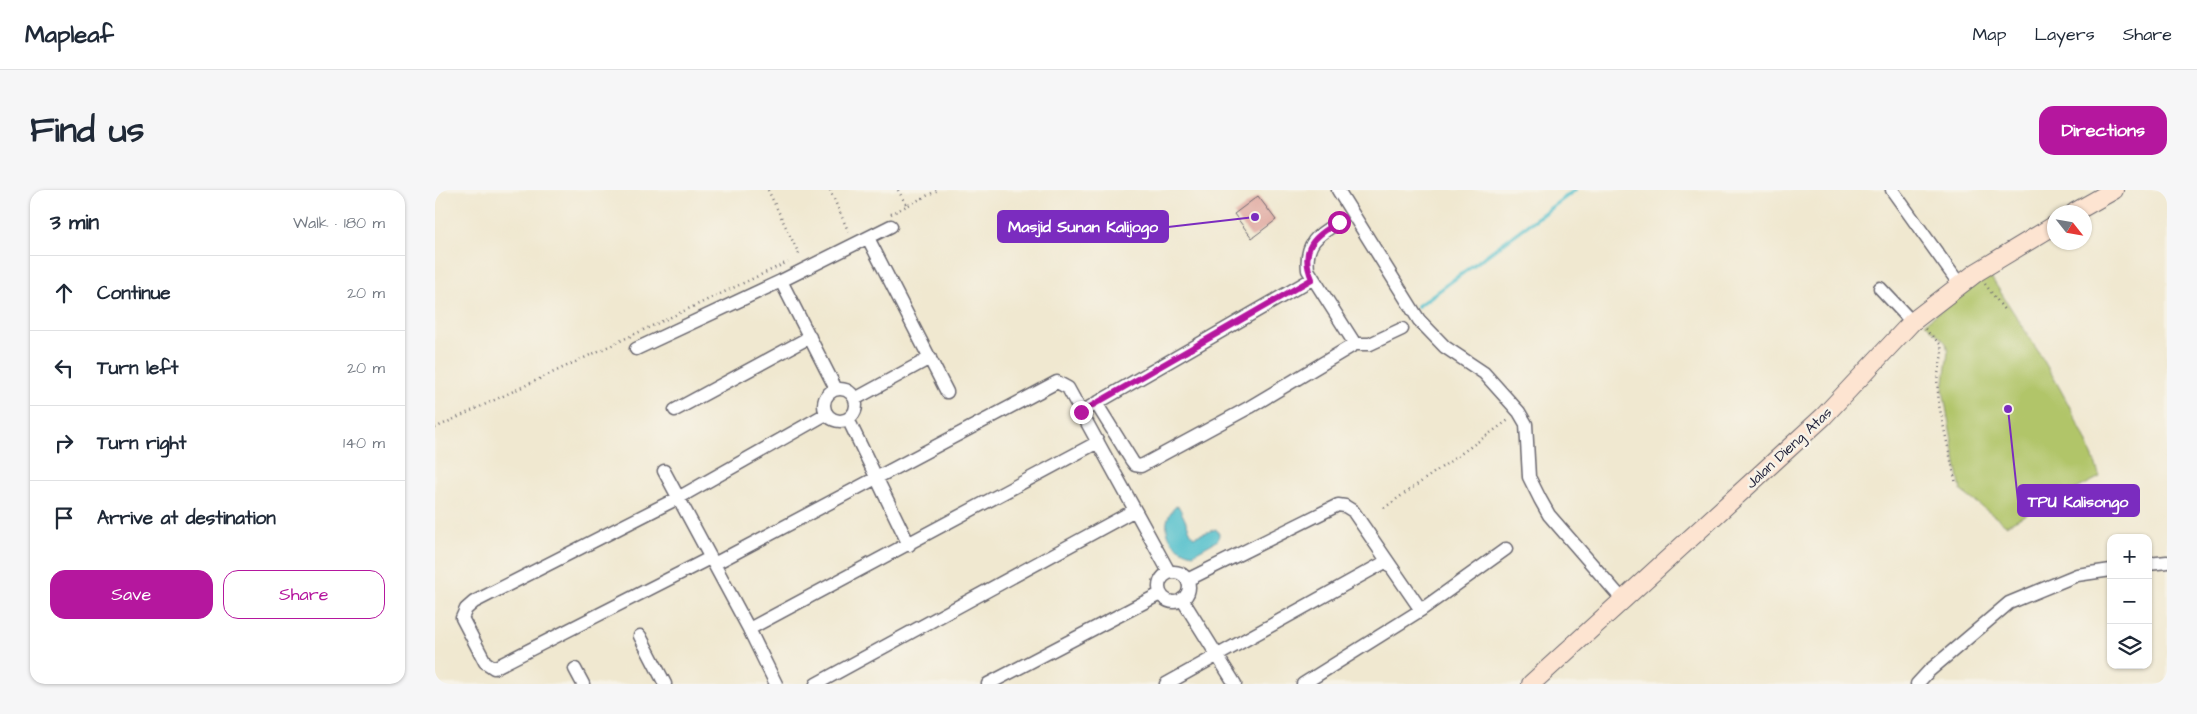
<!DOCTYPE html>
<meta charset="utf-8">
<style>
body{margin:0;font-family:"Architects Daughter",sans-serif;background:#f6f6f7;color:#1f2937}
.controls{position:absolute;right:15px;bottom:15px;display:grid;overflow:hidden;border-radius:10px;box-shadow:0 1px 4px #0004}
.controls button{width:45px;height:45px;display:grid;place-items:center;padding:0;border:0;border-bottom:1px solid #e0e1e3;background:#fff;color:#1f2937;font:25px sans-serif}
.compass{position:absolute;left:1612px;top:15px;width:45px;height:45px;border-radius:50%;background:#fff;box-shadow:0 1px 4px #0004;rotate:121deg}
.stop{position:absolute;width:15px;height:15px;margin:-11px;border:4px solid #b5179e;border-radius:50%;background:#fff}
.stop.end{background:#b5179e;border-color:#fff;box-shadow:0 1px 5px #0008}
.list{margin:0;padding:0;list-style:none}
h2{display:flex;justify-content:space-between;align-items:center;height:65px;margin:0;padding:0 20px;font-size:21px}
h2 small{font-size:16px;font-weight:400;color:#747a83}
.list li{display:grid;grid-template-columns:32px 1fr auto;gap:15px;align-items:center;box-sizing:border-box;height:75px;padding:0 20px;border-top:1px solid #e0e1e3}
.list b{display:block;font-size:19px;white-space:nowrap}
.list em{font-size:16px;font-style:normal;color:#747a83}
.actions{display:flex;gap:10px;padding:15px 20px}
.actions a{flex:1;padding:11px 0;border:1px solid #b5179e;border-radius:15px;text-align:center;font-size:18px;color:#b5179e}
.actions .main{background:#b5179e;color:#fff}
.icon{flex:none;width:28px;height:28px;fill:none;stroke:currentColor;stroke-width:2;stroke-linecap:round;stroke-linejoin:round}
.map{position:relative;flex:none;width:1732px;height:494px;overflow:hidden;border-radius:15px}
header{display:flex;align-items:center;gap:30px;box-sizing:border-box;height:70px;padding:0 25px;background:#fff;border-bottom:1px solid #e0e1e3}
header strong{font-size:24px}
nav{display:flex;gap:28px;margin-inline-start:auto;font-size:18px}
.intro{display:flex;align-items:center;justify-content:space-between;box-sizing:border-box;height:120px;padding:0 30px}
h1{margin:0;font-size:35px}
.button{padding:12px 22px;border-radius:15px;background:#b5179e;color:#fff;font-size:18px;font-weight:700}
main{display:flex;gap:30px;padding:0 30px}
aside{flex:1;background:#fff;border-radius:15px;box-shadow:0 1px 4px #0004}
.map>svg:first-child{display:block}
.green{fill:#b1c569;stroke:#6a7452}
.water{fill:#53c0cc;stroke:#3a7184}
.lines{fill:none;stroke-linecap:round;stroke-linejoin:round}
.stream{stroke:#53c0cc;stroke-width:4}
.building{fill:#e0a9a0}
.street-casing{stroke:#6a676f;stroke-width:15}
.secondary-casing{stroke:#6a676f;stroke-width:20}
.path{stroke:#6a676f;stroke-width:2.5;stroke-dasharray:1 4;stroke-linecap:butt}
.street{stroke:#fff;stroke-width:12}
.secondary{stroke:#fde4d1;stroke-width:18}
.route{stroke:#b5179e;stroke-width:6}
.labels{text-anchor:middle;dominant-baseline:central;stroke-width:5;stroke-linejoin:round;paint-order:stroke}
.street-label{font-size:15px;fill:#22223b;stroke:#f7f3e8}
.leader{fill:none;stroke:#7b2cbf;stroke-width:2}
.callout-dot{fill:#7b2cbf;stroke:#f7f3e8;stroke-width:2}
.callout{fill:#7b2cbf;stroke:#7b2cbf;stroke-width:2}
.callout-label{font-size:16px;text-anchor:middle;font-weight:bold;fill:#fff}
</style>
<header>
<strong>Mapleaf</strong>
<nav><a>Map</a><a>Layers</a><a>Share</a></nav>
</header>
<div class="intro"><h1>Find us</h1><a class="button">Directions</a></div>
<main>
<aside>
<h2>3 min<small>Walk · 180 m</small></h2>
<ul class="list">
<li><svg class="icon" aria-label="ahead" viewBox="0 0 24 24"><path d="M12 20V5M6 11l6-6 6 6"/></svg><div><b>Continue</b></div><em>20 m</em></li>
<li><svg class="icon" aria-label="left" viewBox="0 0 24 24"><path d="M17 20v-9H6M10 6l-5 5 5 5"/></svg><div><b>Turn left</b></div><em>20 m</em></li>
<li><svg class="icon" aria-label="right" viewBox="0 0 24 24"><path d="M7 20v-9h11M14 6l5 5-5 5"/></svg><div><b>Turn right</b></div><em>140 m</em></li>
<li><svg class="icon" aria-label="arrive" viewBox="0 0 24 24"><path d="M6 21V4h12l-3 4 3 4H6"/></svg><div><b>Arrive at destination</b></div></li>
</ul>
<div class="actions"><a class="main">Save</a><a>Share</a></div>
</aside>
<div class="map">
<svg width="1732" height="494" viewBox="0 0 1732 494">
<rect width="100%" height="100%" fill="#f7f3e8"/>
<filter id="ink" filterUnits="userSpaceOnUse"><feTurbulence type="fractalNoise" baseFrequency=".02" numOctaves="2"/><feDisplacementMap in="SourceGraphic" scale="10" xChannelSelector="R" yChannelSelector="G"/><feConvolveMatrix kernelMatrix="1 2 1 2 8 2 1 2 1" color-interpolation-filters="sRGB"/></filter>
<filter id="wash" filterUnits="userSpaceOnUse"><feTurbulence type="fractalNoise" baseFrequency=".0096" numOctaves="4" result="noise"/><feDisplacementMap in="SourceGraphic" scale="20" xChannelSelector="R" yChannelSelector="G"/><feGaussianBlur stdDeviation="1.12" result="paint"/><feColorMatrix in="noise" values="0 0 0 0 0 0 0 0 0 0 0 0 0 0 0 0 0 1.4 0 .05"/><feComposite in="paint" operator="in"/></filter>
<g filter="url(#wash)">
<rect width="100%" height="100%" fill="#f0e8d0"/>
<!-- green -->
<path class="green" d="M1554,84C1595,149 1640,213 1665,287L1571,335L1526,301L1508,200L1513,162L1511,153L1490,133Z"/>
<!-- water -->
<path class="water" d="M741,316L744,317L758,347L781,339L784,344L783,350L758,364C734,359 722,334 741,316Z"/>
<g class="lines">
<!-- stream -->
<path class="stream" d="M983,116L1140,0"/>
</g>
<g id="blocks">
<!-- building -->
<path class="building" d="M823,6L841,30L817,48L799,24Z"/>
</g>
</g>
<g filter="url(#ink)">
<use href="#blocks" fill-opacity="0" stroke="#6a676f" stroke-width="1"/>
<g class="lines">
<!-- street casing -->
<g class="street-casing">
<path id="street" d="M903,0L984,130L1010,157L1049,183L1084,222L1091,234L1094,287L1105,309L1114,325L1187,409
M1457,0L1525,95
M904,32C882,45 870,53 873,80L920,154
M433,48L512,202
M346,91L401,199
M1445,98L1477,132
M201,159L346,91L456,36
M389 215a16 16 0 1 1 32 0a16 16 0 1 1-32 0Z
M420,209L495,168
M661,213L697,271L700,275L706,276L815,217L920,154H935L967,139
M655,217L877,89
M240,220L375,147
M413,229L474,355
M229,281L314,439
M275,368L59,478L50,472L27,428L31,419L39,412L243,308L391,224
M279,374L622,192L633,198L734,382
M1713,374L1732,372
M724 397a15 15 0 1 1 30 0a15 15 0 1 1-30 0Z
M752,390L903,315L910,316L918,321L986,420
M747,409L800,494
M205,446L230,494
M140,479L148,494
M341,494L314,439L663,252
M381,494L700,320
M553,494L725,404
M731,494L952,371
M868,494L986,420L1071,359
M1482,494L1494,481L1574,413L1642,385L1676,380"/>
</g>
<!-- secondary casing -->
<g class="secondary-casing">
<path id="secondary" d="M1640,22L1679,0
M1096,494L1388,227L1477,132L1542,82L1620,35"/>
</g>
<!-- path -->
<path class="path" d="M333,0L365,66
M395,0L414,43
M463,0L472,16
M456,24L503,0
M1550,94L1570,121
M1490,139L1506,155L1507,164L1502,189L1504,215L1521,294
M0,238L353,72
M949,318L1075,229"/>
<!-- street -->
<use href="#street" class="street"/>
<!-- secondary -->
<use href="#secondary" class="secondary"/>
</g>
</g>
<g class="lines" filter="url(#ink)">
<!-- route -->
<path class="route" d="M646,222L877,89C864,59 879,46 904,32"/>
</g>
<g class="labels">
<!-- street labels -->
<g class="street-label">
<text transform="translate(1354 258) rotate(-43)">Jalan Dieng Atas</text>
</g>
</g>
<!-- callouts -->
<path class="leader" d="M820 27L733 37M1573 219L1583 311"/>
<g class="callout-dot">
<circle cx="820" cy="27" r="5"/>
<circle cx="1573" cy="219" r="5"/>
</g>
<g class="callout">
<rect x="563" y="21" width="170" height="31" rx="5"/>
<rect x="1583" y="295" width="121" height="31" rx="5"/>
</g>
<g class="callout-label">
<text x="648" y="42">Masjid Sunan Kalijogo</text>
<text x="1643" y="317">TPU Kalisongo</text>
</g>
</svg>
<div class="controls">
<button>+</button>
<button>−</button>
<button><svg class="icon" aria-label="layers" viewBox="0 0 24 24"><path d="M12 4l9 5-9 5-9-5zM3 14l9 5 9-5"/></svg></button>
</div>
<svg class="compass" viewBox="-18 -18 36 36"><path d="M0-13l5 13h-10z" fill="#e53935"/><path d="M0 13l5-13h-10z" fill="#747a83"/></svg>
<div class="stop" style="left:904px;top:32px"></div>
<div class="stop end" style="left:646px;top:222px"></div>
</div>
</main>
